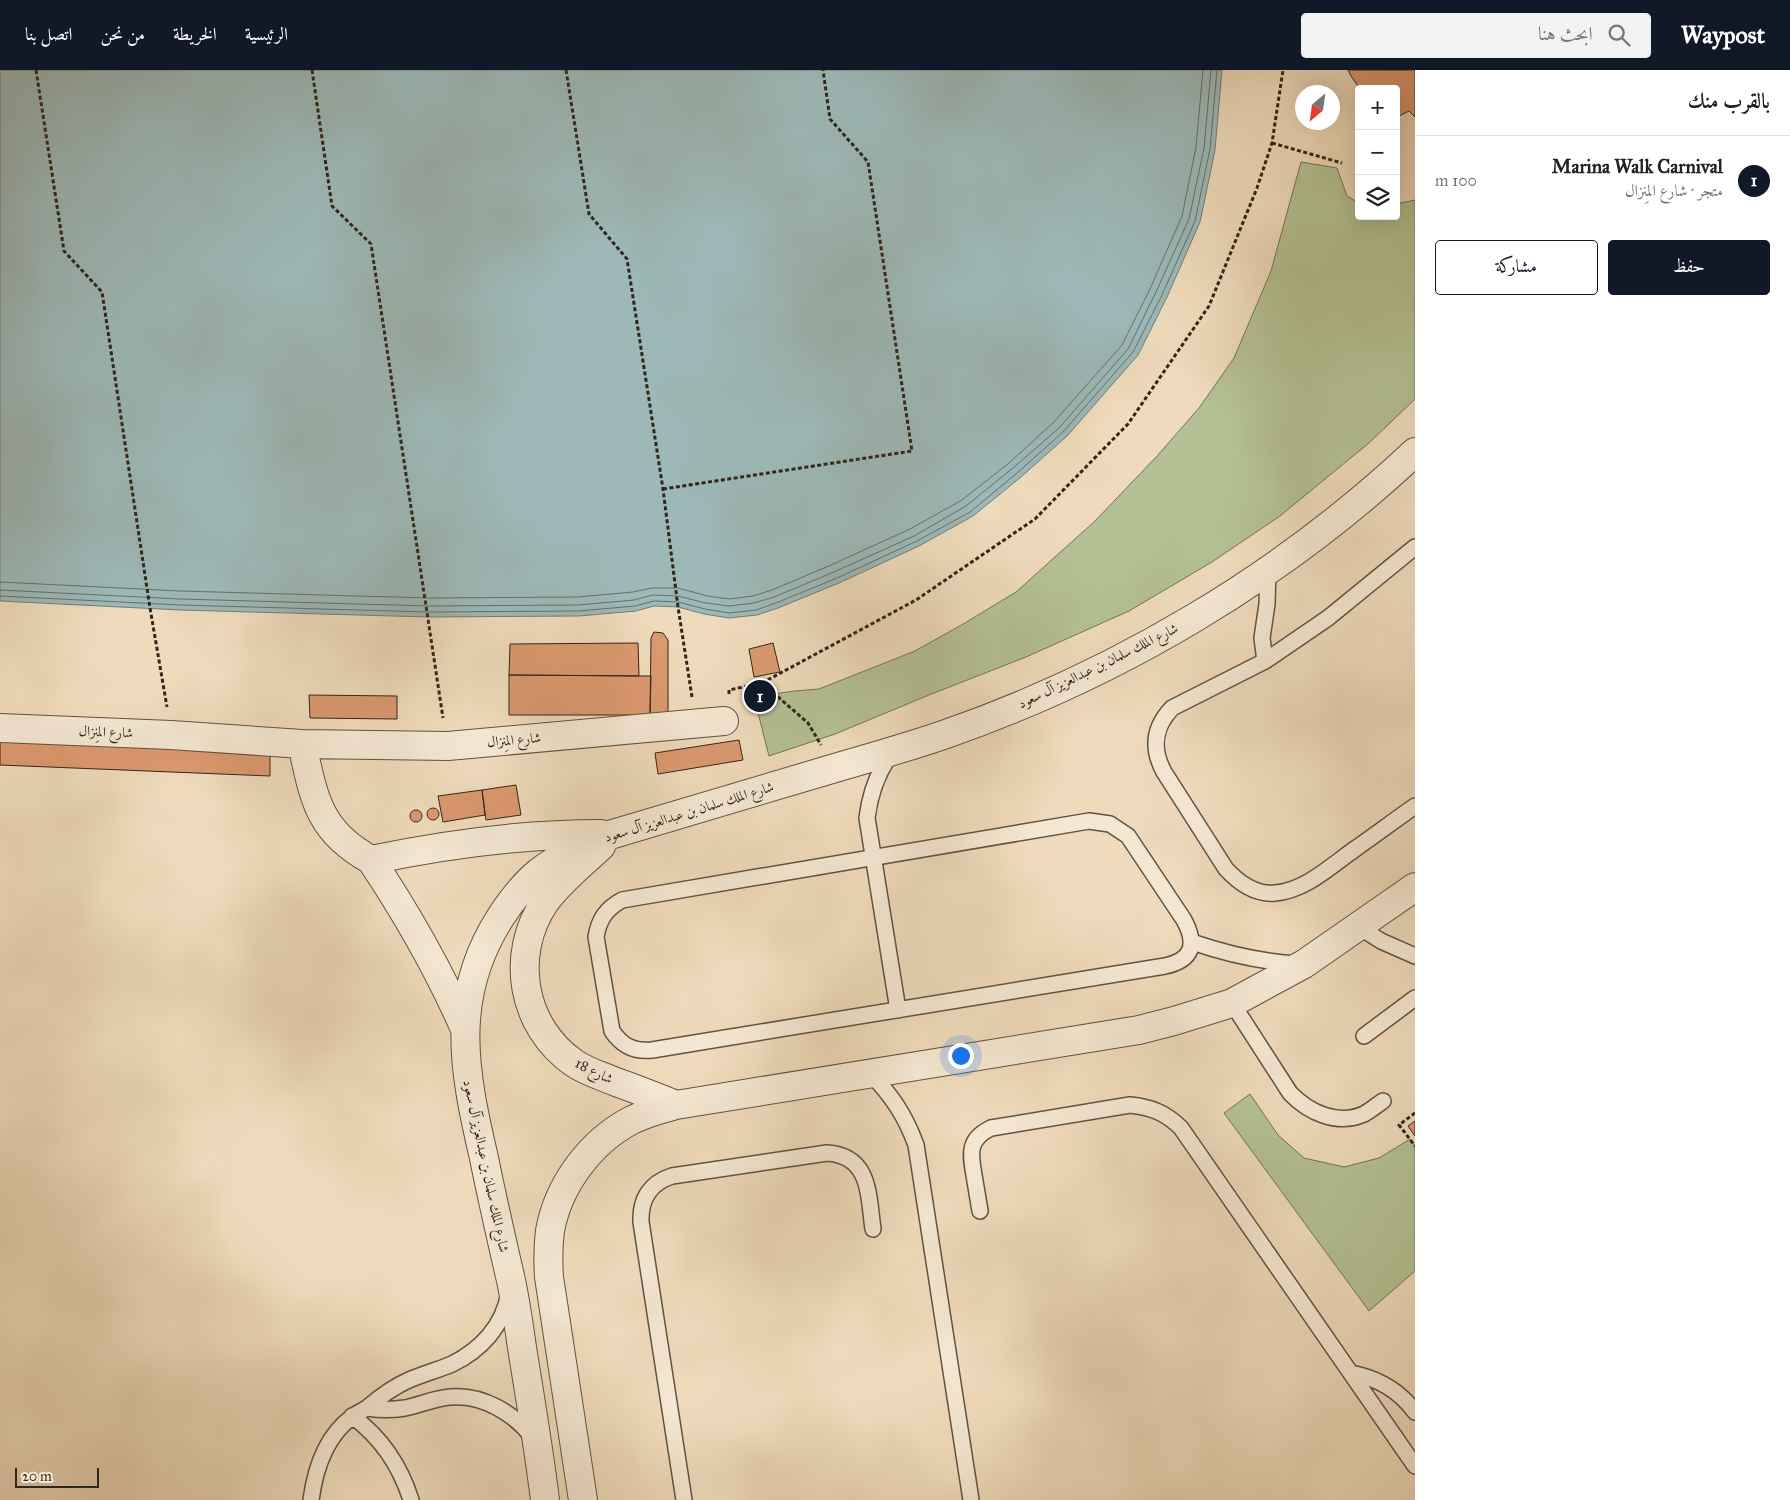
<!DOCTYPE html>
<html lang="ar">
<meta charset="utf-8">
<style>
body{margin:0;font-family:"IM FELL Great Primer",Amiri,serif;background:#f2f2f2;color:#222;direction:rtl}
.controls{position:absolute;right:15px;top:15px;display:grid;overflow:hidden;border-radius:5px;box-shadow:0 5px 20px #0002}
.controls button{width:45px;height:45px;display:grid;place-items:center;padding:0;border:0;border-bottom:1px solid #e0e0e0;background:#fff;color:#222;font:25px sans-serif}
.compass{position:absolute;left:1295px;top:15px;width:45px;height:45px;border-radius:50%;background:#fff;box-shadow:0 5px 20px #0002;rotate:209deg}
.scale{position:absolute;left:15px;bottom:12px;width:84px;box-sizing:border-box;padding-left:5px;border:2px solid #31261a;border-top:0;font-size:14px;line-height:18px;white-space:nowrap;color:#31261a;-webkit-text-stroke:4px #f5e8d3;paint-order:stroke}
.you{position:absolute;left:960px;top:985px;width:18px;height:18px;margin:-12px;border:4px solid #fff;border-radius:50%;background:#1a73e8;box-shadow:0 0 0 8px #1a73e833}
.badge{display:grid;place-items:center;width:32px;height:32px;border-radius:50%;background:#111827;color:#fff;font-size:16px;font-weight:700}
.pin{position:absolute;translate:-50% -50%;border:2px solid #fff;box-shadow:0 1px 5px #0006}
.list{margin:0;padding:0;list-style:none}
h2{display:flex;justify-content:space-between;align-items:center;height:65px;margin:0;padding:0 20px;font-size:21px}
h2 small{font-size:16px;font-weight:400;color:#767676}
.list li{display:grid;grid-template-columns:32px 1fr auto;gap:15px;align-items:center;box-sizing:border-box;height:90px;padding:0 20px;border-top:1px solid #e0e0e0}
.list b{display:block;font-size:19px;white-space:nowrap}
.list p{margin:0;font-size:16px;white-space:nowrap;color:#767676}
.list em{font-size:16px;font-style:normal;color:#767676}
.actions{display:flex;gap:10px;padding:15px 20px}
.actions a{flex:1;padding:11px 0;border:1px solid #111827;border-radius:5px;text-align:center;font-size:18px;color:#111827}
.actions .main{background:#111827;color:#fff}
.icon{flex:none;width:28px;height:28px;fill:none;stroke:currentColor;stroke-width:2;stroke-linecap:round;stroke-linejoin:round}
.map{position:relative;flex:none;width:1415px;height:1430px;overflow:hidden;direction:ltr}
header{display:flex;align-items:center;gap:30px;box-sizing:border-box;height:70px;padding:0 25px;background:#111827;color:#fff}
header strong{font-size:24px}
nav{display:flex;gap:28px;margin-inline-start:auto;font-size:18px}
.search{width:350px;height:45px;background:#f2f2f2;display:flex;align-items:center;gap:12px;box-sizing:border-box;padding:0 18px;border-radius:5px;color:#767676;font-size:19px}
main{display:flex}
aside{flex:1;background:#fff}
.map>svg:first-child{display:block}
.green{fill:#b4c194;stroke:#727457}
.water{fill:#9cb9b8;stroke:#717e79}
.lines{fill:none;stroke-linecap:round;stroke-linejoin:round}
.shore{stroke:#667069;stroke-width:1}
.building{fill:#dc996f;stroke:#31261a}
.lane-casing{stroke:#605342;stroke-width:18}
.street-casing{stroke:#605342;stroke-width:30}
.path{stroke:#31261a;stroke-width:3;stroke-dasharray:4 2.5;stroke-linecap:butt}
.lane{stroke:#f5e8d3;stroke-width:15}
.street{stroke:#f5e8d3;stroke-width:28}
.labels{text-anchor:middle;dominant-baseline:central;stroke-width:4;stroke-linejoin:round;paint-order:stroke}
.street-label{font-size:14px;fill:#31261a;stroke:#f5e8d3}
</style>
<header>
<strong>Waypost</strong>
<div class="search"><svg class="icon" aria-label="search" viewBox="0 0 24 24"><circle cx="10" cy="10" r="6"/><path d="M15 15l6 6"/></svg>ابحث هنا</div>
<nav><a>الرئيسية</a><a>الخريطة</a><a>من نحن</a><a>اتصل بنا</a></nav>
</header>
<main>
<aside>
<h2>بالقرب منك<small></small></h2>
<ul class="list">
<li><span class="badge">1</span><div><b>Marina Walk Carnival</b><p>متجر · شارع المِنزال</p></div><em>100 m</em></li>
</ul>
<div class="actions"><a class="main">حفظ</a><a>مشاركة</a></div>
</aside>
<div class="map">
<svg width="1415" height="1430" viewBox="0 0 1415 1430">
<rect width="100%" height="100%" fill="#efdbbc"/>
<filter id="stains"><feTurbulence type="fractalNoise" baseFrequency=".004" numOctaves="4"/><feColorMatrix values="0 0 0 0 .2 0 0 0 0 .09 0 0 0 0 .02 0 0 0 .5 -.17"/></filter>
<radialGradient id="worn" r=".72"><stop offset=".6" stop-color="#630" stop-opacity="0"/><stop offset="1" stop-color="#630" stop-opacity=".3"/></radialGradient>
<!-- green -->
<path class="green" d="M1301,92L1337,98L1347,126L1359,133V146H1396V134L1415,130V329L1369,373L1280,446L1212,492L1129,541L1026,587L929,625L835,664L769,686L754,627L794,621L819,619L915,581L965,553L1016,522L1095,451L1158,385L1199,338L1234,288L1271,201Z
M1250,1024L1278,1065L1304,1088L1344,1097L1379,1088L1410,1069L1415,1076V1201L1369,1241L1224,1043Z"/>
<!-- water -->
<path class="water" d="M0,0H1222L1215,80L1200,152L1167,227L1138,285L1067,366L1021,407L973,446L919,476L839,513L778,538L757,545L729,548L704,544L678,537L654,536L636,541L579,546L428,547L180,540L0,531Z"/>
<g class="lines">
<!-- shore -->
<path class="shore" d="M0,512L180,521L429,528L578,527L633,522L652,518H678L708,526L729,529L753,526L772,520L831,495L910,459L962,430L1009,393L1053,353L1122,275L1150,219L1182,146L1196,77L1203,0
M0,520L180,529L429,536L578,535L634,530L653,525L678,526L706,533L729,536L754,533L774,527L834,502L914,466L966,436L1013,398L1059,358L1128,279L1156,222L1189,149L1204,78L1211,0
M0,526L180,535L429,542L579,541L635,536L654,531L678,532L705,539L729,543L756,540L776,533L837,508L917,471L970,442L1017,403L1063,362L1133,282L1162,225L1195,151L1210,79L1217,0"/>
</g>
<!-- building -->
<path class="building" d="M1348,0H1415V47L1409,41L1399,46L1396,19H1360L1351,6Z
M654,562L663,563L668,570V644L650,645L651,568Z
M638,573L639,606L509,605L510,574Z
M773,573L780,602L754,607L749,579Z
M509,605L651,606L650,645H509Z
M309,625L397,626V649L310,648Z
M739,670L743,690L658,704L655,683Z
M0,672L270,679V706L0,695Z
M516,715L521,745L486,750L482,720Z
M482,720L485,745L443,752L438,726Z
M427 744a6 6 0 1 1 12 0a6 6 0 1 1-12 0Z
M410 746a6 6 0 1 1 12 0a6 6 0 1 1-12 0Z
M1415,1051V1066L1408,1056Z"/>
<g class="lines">
<!-- lane casing -->
<g class="lane-casing">
<path id="lane" d="M1415,477L1328,548L1265,591L1172,638C1154,657 1151,678 1164,702L1226,799C1239,813 1255,825 1275,823C1305,821 1332,795 1355,779C1375,765 1395,750 1415,736
M1265,591L1262,568L1267,534L1268,500
M892,682C877,703 870,723 867,748L898,940
M1089,751L1110,754L1128,766L1184,850C1197,874 1193,890 1165,896L652,980C634,982 622,976 612,961L596,867C599,849 606,839 622,830Z
M1359,857L1381,871L1415,886
M1192,872C1227,884 1261,892 1298,894
M1232,933L1290,1023C1308,1042 1337,1056 1364,1044C1370,1041 1377,1035 1383,1031
M1364,966L1415,928
M870,1003C892,1026 905,1045 916,1075L971,1430
M980,1141C978,1129 976,1117 974,1105C970,1083 968,1069 991,1058L1130,1035C1151,1037 1166,1043 1181,1058L1415,1396
M1351,1303C1377,1308 1399,1320 1415,1342
M367,1338C380,1340 392,1340 405,1338C420,1335 435,1328 450,1327C482,1324 514,1343 533,1368
M352,1346C382,1368 400,1395 411,1430
M311,1430C315,1400 326,1366 352,1347C357,1343 363,1341 368,1337C381,1326 393,1317 409,1310C423,1304 438,1300 452,1294C481,1280 503,1256 509,1223
M684,1430L641,1152C640,1129 650,1113 672,1106L827,1083C871,1086 868,1125 873,1159"/>
</g>
<!-- street casing -->
<g class="street-casing">
<path id="street" d="M0,658L171,665L302,674L448,676L724,651
M302,674C314,728 318,761 371,790C447,774 523,764 601,764
M601,776C583,793 559,812 545,832C509,885 522,957 574,993C587,1002 602,1006 616,1012C636,1019 656,1027 676,1035
M371,790C407,844 438,898 464,957
M545,1430C539,1381 531,1333 523,1284C519,1258 516,1232 510,1206C501,1167 492,1128 484,1088C464,1002 449,928 500,848C511,831 523,815 539,802C561,785 587,775 613,764C683,743 754,722 825,701C865,689 906,678 946,664C1118,604 1282,507 1415,382
M583,1430L549,1207C548,1192 548,1176 550,1161C558,1115 591,1071 632,1050C646,1043 661,1039 676,1035L1139,960L1174,951L1232,933L1304,894L1415,817"/>
</g>
<!-- path -->
<path class="path" d="M36,0L64,181L102,222L150,538L167,637
M312,0L332,136L371,174L443,648
M566,0L589,144L627,189L663,419L678,537L692,627
M1272,73L1342,93
M663,419L912,381L868,92L830,49L823,0
M762,613L916,530L1035,449L1128,354L1209,236L1257,118L1272,73L1283,0
M729,624V620L762,613L808,653L821,675
M1415,1043L1399,1055L1415,1076"/>
<!-- lane -->
<use href="#lane" class="lane"/>
<!-- street -->
<use href="#street" class="street"/>
</g>
<g class="labels">
<!-- street labels -->
<g class="street-label">
<text transform="translate(1098 596) rotate(-26)">شارع الملك سلمان بن عبدالعزيز آل سعود</text>
<text transform="translate(106 662) rotate(2)">شارع المِنزال</text>
<text transform="translate(514 670) rotate(-5)">شارع المِنزال</text>
<text transform="translate(689 742) rotate(-17)">شارع الملك سلمان بن عبدالعزيز آل سعود</text>
<text transform="translate(594 1001) rotate(26)">شارع 18</text>
<text transform="translate(486 1096) rotate(78)">شارع الملك سلمان بن عبدالعزيز آل سعود</text>
</g>
</g>
<rect width="100%" height="100%" filter="url(#stains)"/>
<rect width="100%" height="100%" fill="url(#worn)"/>
</svg>
<div class="controls">
<button>+</button>
<button>−</button>
<button><svg class="icon" aria-label="layers" viewBox="0 0 24 24"><path d="M12 4l9 5-9 5-9-5zM3 14l9 5 9-5"/></svg></button>
</div>
<svg class="compass" viewBox="-18 -18 36 36"><path d="M0-13l5 13h-10z" fill="#e53935"/><path d="M0 13l5-13h-10z" fill="#767676"/></svg>
<div class="scale">20 m</div>
<div class="you"></div>
<div class="pin badge" style="left:760px;top:626px">1</div>
</div>
</main>
